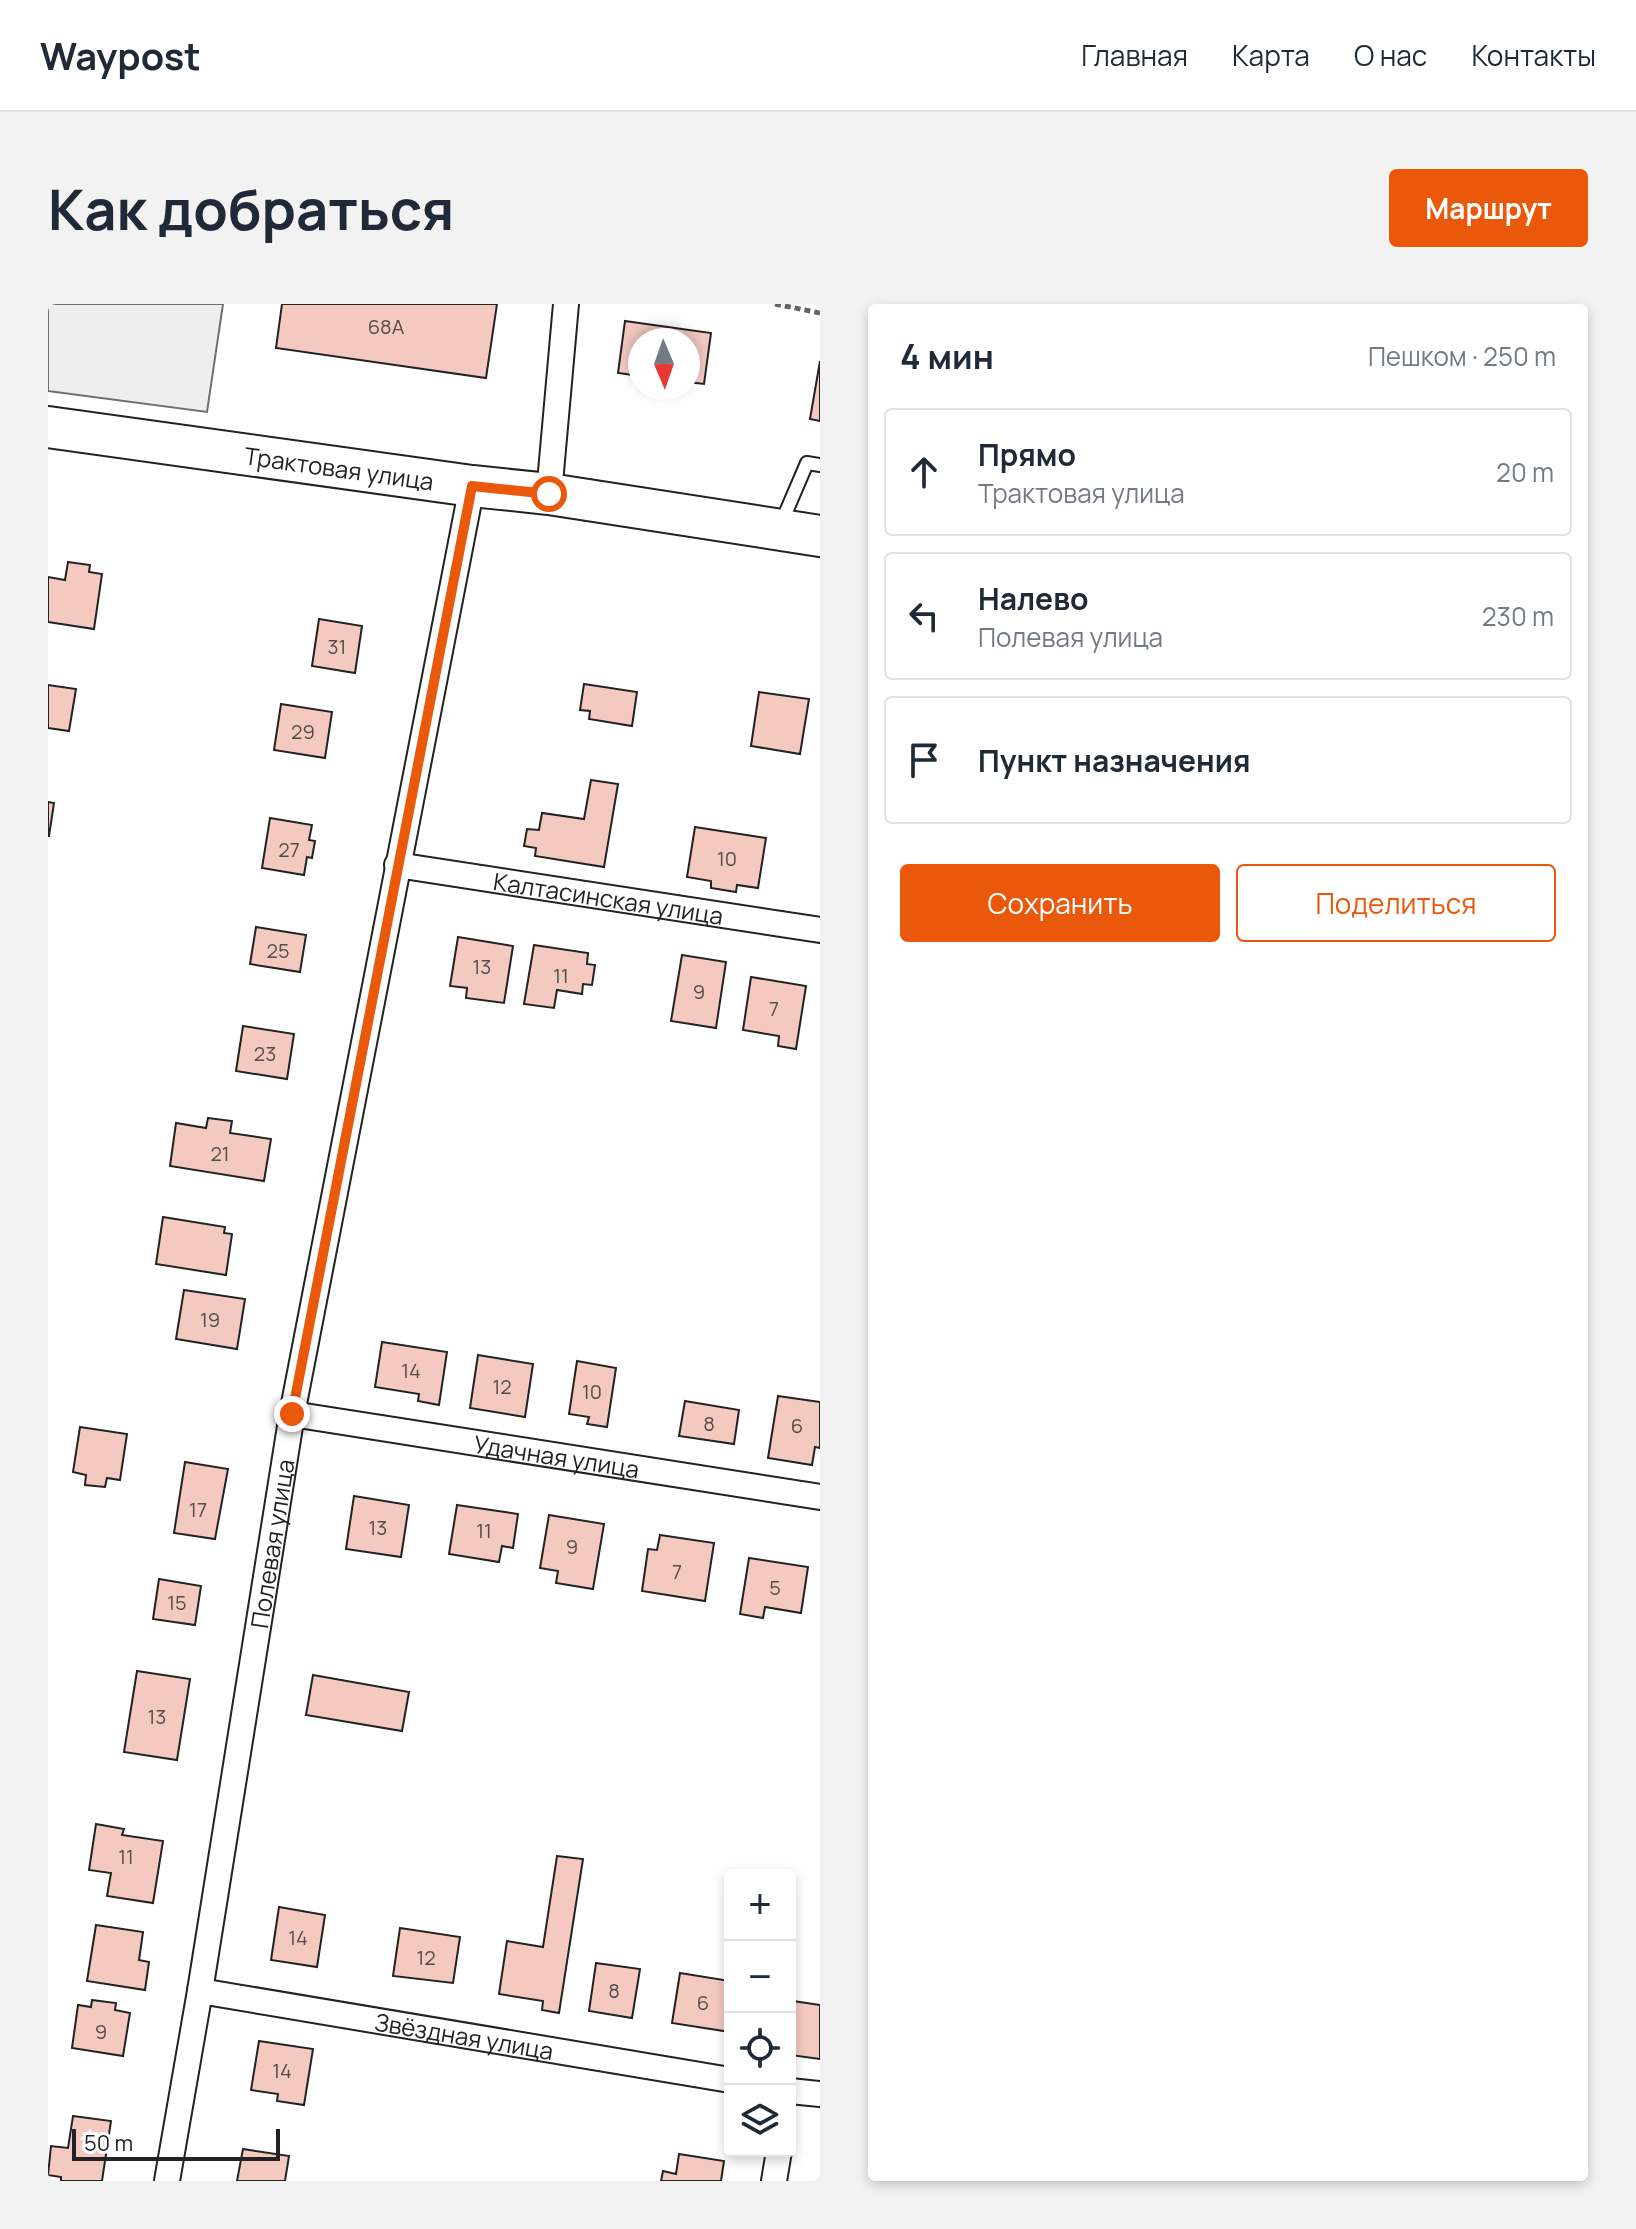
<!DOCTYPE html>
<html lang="ru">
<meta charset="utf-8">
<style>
body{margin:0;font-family:Manrope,sans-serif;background:#f2f2f3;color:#1f2937}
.controls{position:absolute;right:24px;bottom:24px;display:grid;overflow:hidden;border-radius:8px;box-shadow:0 4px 12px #0003}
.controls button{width:72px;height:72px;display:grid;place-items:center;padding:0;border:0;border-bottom:2px solid #e0e1e3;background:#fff;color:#1f2937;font:40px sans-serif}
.compass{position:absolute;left:580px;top:24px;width:72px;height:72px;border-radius:50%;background:#fff;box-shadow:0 4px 12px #0003;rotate:178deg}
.scale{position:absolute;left:24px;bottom:20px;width:208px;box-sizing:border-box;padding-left:8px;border:4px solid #222;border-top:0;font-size:22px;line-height:28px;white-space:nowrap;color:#222;-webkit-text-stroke:6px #fff;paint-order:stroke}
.stop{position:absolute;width:24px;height:24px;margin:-18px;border:6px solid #ea580c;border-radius:50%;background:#fff}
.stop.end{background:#ea580c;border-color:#fff;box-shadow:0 2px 8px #0008}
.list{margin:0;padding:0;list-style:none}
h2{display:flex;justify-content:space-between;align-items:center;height:104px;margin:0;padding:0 32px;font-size:34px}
h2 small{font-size:26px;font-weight:400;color:#747a83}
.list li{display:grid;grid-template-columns:52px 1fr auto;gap:24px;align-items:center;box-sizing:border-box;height:128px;margin:0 16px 16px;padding:0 16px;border:2px solid #e0e1e3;border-radius:8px}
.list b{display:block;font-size:30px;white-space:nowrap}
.list p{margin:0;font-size:26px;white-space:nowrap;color:#747a83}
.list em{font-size:26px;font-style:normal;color:#747a83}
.actions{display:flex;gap:16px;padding:24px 32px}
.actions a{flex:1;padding:18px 0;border:2px solid #ea580c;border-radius:8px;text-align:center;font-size:28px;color:#ea580c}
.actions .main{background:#ea580c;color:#fff}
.icon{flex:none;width:44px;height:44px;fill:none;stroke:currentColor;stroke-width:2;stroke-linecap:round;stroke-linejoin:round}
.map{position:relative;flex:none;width:772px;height:1877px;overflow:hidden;border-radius:8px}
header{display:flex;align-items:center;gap:48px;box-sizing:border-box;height:112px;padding:0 40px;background:#fff;border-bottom:2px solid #e0e1e3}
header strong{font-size:38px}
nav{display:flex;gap:44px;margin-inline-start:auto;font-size:28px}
.intro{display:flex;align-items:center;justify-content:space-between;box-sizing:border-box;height:192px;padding:0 48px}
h1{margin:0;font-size:56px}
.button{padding:20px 36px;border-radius:8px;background:#ea580c;color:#fff;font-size:28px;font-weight:700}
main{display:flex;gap:48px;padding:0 48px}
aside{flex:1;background:#fff;border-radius:8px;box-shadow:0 4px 12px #0003}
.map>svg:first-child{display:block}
.green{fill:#eee;stroke:#6f6f6f;stroke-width:2}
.building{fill:#f3c9c0;stroke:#222;stroke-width:2}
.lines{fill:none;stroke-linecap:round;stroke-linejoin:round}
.lane-casing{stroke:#222;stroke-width:16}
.street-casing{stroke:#222;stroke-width:28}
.primary-casing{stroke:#222;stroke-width:44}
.path{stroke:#646464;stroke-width:5;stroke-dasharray:6 4;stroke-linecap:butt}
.lane{stroke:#fff;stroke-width:12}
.street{stroke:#fff;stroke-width:24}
.primary{stroke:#fff;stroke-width:40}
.route{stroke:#ea580c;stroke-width:10}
.labels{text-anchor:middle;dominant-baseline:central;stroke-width:6;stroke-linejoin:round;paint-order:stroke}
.number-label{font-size:20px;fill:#564c4a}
.street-label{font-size:24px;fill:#222;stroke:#fff}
</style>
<header>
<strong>Waypost</strong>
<nav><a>Главная</a><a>Карта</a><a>О нас</a><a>Контакты</a></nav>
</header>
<div class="intro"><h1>Как добраться</h1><a class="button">Маршрут</a></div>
<main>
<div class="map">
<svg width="772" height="1877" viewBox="0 0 772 1877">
<rect width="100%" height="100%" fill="#fff"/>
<!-- green -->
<path class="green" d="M0,0H175L159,108L0,87Z"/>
<!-- building -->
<path class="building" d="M234,0H449L438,74L228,44Z
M577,17L663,29L656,80L640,78V36H592V72L570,69Z
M772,57V117L762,115Z
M20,258L42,261L41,268L54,270L46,325L0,318V273L17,276Z
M271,315L314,322L307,369L264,362Z
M536,380L589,388L584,422L541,415L542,407L532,406Z
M0,381L28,385L21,427L0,424Z
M711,388L761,395L752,450L703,442Z
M233,400L284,408L277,454L226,446Z
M543,476L570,480L556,563L487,552L488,544L476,542L479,525L491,526L494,509L536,515Z
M0,498L6,499L1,532H0Z
M222,514L264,521L261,536L267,537L264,554L259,553L256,571L214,564Z
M647,523L718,534L710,584L689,581L688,588L663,584V577L639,573Z
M208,623L258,631L252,668L202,660Z
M410,633L465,642L456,699L418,694L419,684L402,682Z
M486,641L540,649L539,660L547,661L544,681L535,680L534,690L509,686L506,704L476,700Z
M634,651L678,658L668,724L623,717Z
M703,673L758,682L748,745L730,742L731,732L695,726Z
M195,722L246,730L239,775L188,767Z
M160,814L184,817L182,829L223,835L216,877L122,862L128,819L158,824Z
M115,913L177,923L176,929L184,930L178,971L108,960Z
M136,986L197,995L189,1045L128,1035Z
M334,1038L399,1048L391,1101L370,1097L371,1090L327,1083Z
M430,1051L485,1060L477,1113L422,1104Z
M529,1057L568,1064L559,1123L539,1120L541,1113L521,1110Z
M730,1092L772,1098V1144L767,1143L764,1161L720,1154Z
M637,1097L691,1106L686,1140L631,1132Z
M32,1123L79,1130L72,1176L59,1174L57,1183L37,1181L38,1171L25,1168Z
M137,1158L180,1165L167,1235L126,1229Z
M306,1192L361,1201L353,1253L298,1245Z
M409,1201L470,1210L465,1244L454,1242L451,1258L401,1250Z
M501,1211L556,1220L545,1285L508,1279L510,1267L492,1264Z
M612,1231L666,1239L657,1297L594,1287L600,1245L609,1246Z
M701,1254L760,1263L753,1309L717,1303L715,1314L692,1310Z
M111,1275L153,1282L147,1321L105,1315Z
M89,1367L142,1375L129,1456L76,1448Z
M265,1371L361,1388L354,1427L258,1411Z
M48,1520L76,1525L74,1531L115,1537L105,1599L59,1592L63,1569L41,1566Z
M509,1552L535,1555L511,1709L494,1706L495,1697L451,1690L459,1637L495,1643Z
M231,1603L277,1611L269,1663L223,1656Z
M48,1621L95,1628L91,1656L101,1658L97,1686L39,1677Z
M352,1624L412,1633L405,1679L345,1672Z
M548,1659L592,1665L584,1714L541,1707Z
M632,1669L682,1677V1728L624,1719Z
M44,1696L68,1699L67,1706L82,1709L75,1752L24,1744L30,1701L43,1703Z
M745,1697L772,1701V1755L742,1751Z
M211,1737L265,1745L256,1801L229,1797L230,1790L203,1786Z
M25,1812L63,1817L54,1877H13V1873L0,1871L3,1842L20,1844Z
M195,1845L241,1852L237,1877H189Z
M631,1850L676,1857L673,1877H613L615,1867L628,1870Z"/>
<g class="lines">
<!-- lane casing -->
<g class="lane-casing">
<path id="lane" d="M732,222L759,159L772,161"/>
</g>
<!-- street casing -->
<g class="street-casing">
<g id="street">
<path d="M501,190L518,0"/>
<path id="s1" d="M349,561L772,626"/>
<path id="s2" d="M244,1110L772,1193"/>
<path id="s3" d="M152,1687L682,1776"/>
<path d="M742,1787L772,1790"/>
<path id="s4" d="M119,1877L152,1687L244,1110L424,182"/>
<path d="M726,1877L731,1847"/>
</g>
</g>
<!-- primary casing -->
<g class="primary-casing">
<g id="primary">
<path id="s5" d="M0,123L424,182L501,190L772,232"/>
</g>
</g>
<!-- path -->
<path class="path" d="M727,0L772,9"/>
<!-- lane -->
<use href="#lane" class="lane"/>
<!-- street -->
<use href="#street" class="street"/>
<!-- primary -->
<use href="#primary" class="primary"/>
</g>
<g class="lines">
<!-- route -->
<path class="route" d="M244,1110L424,182L501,190"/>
</g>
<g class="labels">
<!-- number labels -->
<g class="number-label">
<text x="338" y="22">68А</text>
<text x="289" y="342">31</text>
<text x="255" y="427">29</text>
<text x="241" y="545">27</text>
<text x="679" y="554">10</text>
<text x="230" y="646">25</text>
<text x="434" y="662">13</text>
<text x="513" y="671">11</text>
<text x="651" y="687">9</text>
<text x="726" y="704">7</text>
<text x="217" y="749">23</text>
<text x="172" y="849">21</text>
<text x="162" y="1015">19</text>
<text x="363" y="1066">14</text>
<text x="454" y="1082">12</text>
<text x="544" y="1087">10</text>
<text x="661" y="1119">8</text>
<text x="749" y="1121">6</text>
<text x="150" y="1205">17</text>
<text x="330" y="1223">13</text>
<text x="436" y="1226">11</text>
<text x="524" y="1242">9</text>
<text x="629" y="1267">7</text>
<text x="727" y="1283">5</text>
<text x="129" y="1298">15</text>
<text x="109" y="1412">13</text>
<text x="78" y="1552">11</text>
<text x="250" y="1633">14</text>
<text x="378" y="1653">12</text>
<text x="566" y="1686">8</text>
<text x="655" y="1698">6</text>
<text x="53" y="1727">9</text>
<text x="234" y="1766">14</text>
</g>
<!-- street labels -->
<g class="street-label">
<text stroke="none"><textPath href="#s5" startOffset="294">Трактовая улица</textPath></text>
<text stroke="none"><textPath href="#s1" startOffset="214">Калтасинская улица</textPath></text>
<text stroke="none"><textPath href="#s2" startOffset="268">Удачная улица</textPath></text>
<text stroke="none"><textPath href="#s4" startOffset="646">Полевая улица</textPath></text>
<text stroke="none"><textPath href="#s3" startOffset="268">Звёздная улица</textPath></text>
</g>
</g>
</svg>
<div class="controls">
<button>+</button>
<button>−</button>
<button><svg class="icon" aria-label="locate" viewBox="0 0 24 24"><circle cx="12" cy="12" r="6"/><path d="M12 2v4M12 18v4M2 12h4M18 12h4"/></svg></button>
<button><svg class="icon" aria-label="layers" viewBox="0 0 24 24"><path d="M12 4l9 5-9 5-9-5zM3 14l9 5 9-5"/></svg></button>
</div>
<svg class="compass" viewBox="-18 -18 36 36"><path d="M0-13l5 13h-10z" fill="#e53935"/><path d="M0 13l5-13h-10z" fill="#747a83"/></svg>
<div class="scale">50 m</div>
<div class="stop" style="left:501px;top:190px"></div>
<div class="stop end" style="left:244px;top:1110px"></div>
</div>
<aside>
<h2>4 мин<small>Пешком · 250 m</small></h2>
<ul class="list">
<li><svg class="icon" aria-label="ahead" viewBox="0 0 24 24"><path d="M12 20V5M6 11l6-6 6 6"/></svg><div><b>Прямо</b><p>Трактовая улица</p></div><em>20 m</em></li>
<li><svg class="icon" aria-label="left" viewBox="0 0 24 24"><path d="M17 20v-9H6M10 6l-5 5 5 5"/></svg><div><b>Налево</b><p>Полевая улица</p></div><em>230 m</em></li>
<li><svg class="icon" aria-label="arrive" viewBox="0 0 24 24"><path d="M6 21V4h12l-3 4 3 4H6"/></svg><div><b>Пункт назначения</b></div></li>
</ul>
<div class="actions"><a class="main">Сохранить</a><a>Поделиться</a></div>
</aside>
</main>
